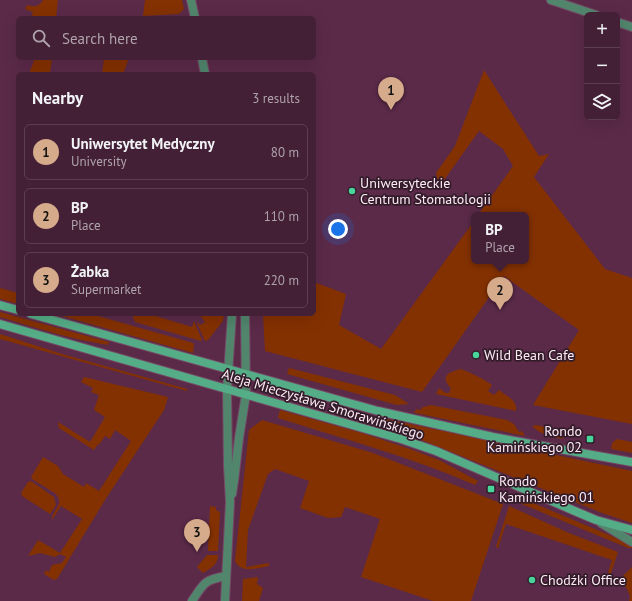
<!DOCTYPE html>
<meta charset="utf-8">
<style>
body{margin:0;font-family:"PT Sans",sans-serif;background:#4b283f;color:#f1f3f6}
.controls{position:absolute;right:12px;top:12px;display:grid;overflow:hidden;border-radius:6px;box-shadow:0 4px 16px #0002}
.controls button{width:36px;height:36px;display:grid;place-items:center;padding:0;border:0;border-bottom:1px solid #5c3e52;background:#442037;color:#f1f3f6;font:20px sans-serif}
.you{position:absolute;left:338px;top:229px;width:14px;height:14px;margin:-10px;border:3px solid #fff;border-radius:50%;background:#1a73e8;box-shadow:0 0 0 6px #1a73e833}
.badge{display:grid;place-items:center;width:26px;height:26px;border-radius:50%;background:#d6ab8b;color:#111;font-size:13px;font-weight:700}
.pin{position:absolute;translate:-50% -33px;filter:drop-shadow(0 1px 2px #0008)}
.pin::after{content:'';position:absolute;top:21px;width:14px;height:12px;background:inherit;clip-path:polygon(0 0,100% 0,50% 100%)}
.popup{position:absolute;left:471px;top:212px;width:58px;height:52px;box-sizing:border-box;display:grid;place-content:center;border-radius:6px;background:#442037;filter:drop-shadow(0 1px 3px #0005);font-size:13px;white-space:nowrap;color:#afa3ad}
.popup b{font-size:15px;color:#f1f3f6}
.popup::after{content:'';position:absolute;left:50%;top:100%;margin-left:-8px;border:8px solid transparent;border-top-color:#442037}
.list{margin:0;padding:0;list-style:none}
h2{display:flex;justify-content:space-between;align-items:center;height:52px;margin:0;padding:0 16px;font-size:17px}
h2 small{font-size:13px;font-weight:400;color:#afa3ad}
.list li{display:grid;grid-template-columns:26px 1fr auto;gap:12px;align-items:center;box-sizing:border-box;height:56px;margin:0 8px 8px;padding:0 8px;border:1px solid #5c3e52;border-radius:6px}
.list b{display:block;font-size:15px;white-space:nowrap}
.list p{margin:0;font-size:13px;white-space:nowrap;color:#afa3ad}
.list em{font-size:13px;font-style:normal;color:#afa3ad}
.icon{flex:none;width:22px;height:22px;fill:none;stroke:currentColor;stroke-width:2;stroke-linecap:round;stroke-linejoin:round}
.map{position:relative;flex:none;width:632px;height:601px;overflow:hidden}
.search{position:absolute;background:#442037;box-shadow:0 4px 16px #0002;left:16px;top:16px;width:300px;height:44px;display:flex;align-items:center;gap:10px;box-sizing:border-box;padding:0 14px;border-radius:6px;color:#afa3ad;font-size:15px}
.panel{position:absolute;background:#442037;box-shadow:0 4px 16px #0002;left:16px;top:72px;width:300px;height:244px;border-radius:6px}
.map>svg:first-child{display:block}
.green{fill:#843102}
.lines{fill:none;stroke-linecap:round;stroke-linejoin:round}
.minor-casing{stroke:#754965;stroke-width:10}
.tertiary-casing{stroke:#754965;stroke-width:10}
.secondary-casing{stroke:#754965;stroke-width:10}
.minor{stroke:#51866d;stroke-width:8}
.tertiary{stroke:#51866d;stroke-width:8}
.secondary{stroke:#54ad86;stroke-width:8}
.poi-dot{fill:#49d49c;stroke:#331c2a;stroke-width:1.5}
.labels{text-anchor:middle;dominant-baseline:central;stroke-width:3.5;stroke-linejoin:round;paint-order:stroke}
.poi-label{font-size:14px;fill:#feebf5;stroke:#331c2a;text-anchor:start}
.street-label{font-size:14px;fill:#feebf5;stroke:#331c2a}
</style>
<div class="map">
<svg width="632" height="601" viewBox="0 0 632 601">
<rect width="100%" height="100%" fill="#5b2a49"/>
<!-- green -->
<path class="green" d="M43,0H58L56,18H31L33,12L25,9L27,5C34,7 39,7 43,0Z
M145,0H182L184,9L179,14L143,16Z
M35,58H52L50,73L57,74H29Z
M104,58H129L123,74H102Z
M484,70L539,156L549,154L534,177L605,269L632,278V424L533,405L579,330L504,276L422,392L265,351L263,314H314V282L346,294L339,325L381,349L474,221V261H526V215H478L513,166L503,149L479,131L444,180L450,185L447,186C441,185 437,180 436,173L455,146Z
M0,288L18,293V304L0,299Z
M0,312L109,342L108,345C71,339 36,328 0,317Z
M55,314H91L193,343L194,345L193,353Z
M132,314H149L192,327L194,321L202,340L201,341L135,322Z
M209,314H224L223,321L208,340L205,341L196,321L200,325L205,322L200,315Z
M0,334L62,354L187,389V391L0,339Z
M289,368L395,395L409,404L397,405L287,374Z
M461,369C472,373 482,378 492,385L488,391L494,395L499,390C506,396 518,400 516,411L436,394L439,388L446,393H449L451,388C440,377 447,372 461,369Z
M84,377L168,397L164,410L105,500L57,579L54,580L44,574L46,570L49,572L52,565L62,563L66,557L60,554L55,557L40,553L28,556L38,540L60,553L82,519L61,506L52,520C52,509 65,506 56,494L32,479L31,477L43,457L58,466L63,474L84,487L86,483L99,491L131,441L115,430L110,439L105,436L99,445L98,444L94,450L59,428L58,422L90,442L105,417L94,410L99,395L91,392L93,388L81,382Z
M431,405L507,420L514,424L519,432L522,431L525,436L415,413L414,412L417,409L420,410L423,407Z
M280,410L362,433L413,450L439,460L478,481L475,485C411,457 344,439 278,418Z
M348,413L391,420L632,471V523L602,513L419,439L395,430L347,416Z
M262,420L373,453L503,504L471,601H433L361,577L380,519L345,507L341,517L328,518L300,508L309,481L275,469L268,474L248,530L246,567L269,563V566C258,568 241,574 235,561L249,430Z
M536,425L561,430L564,435L563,439C551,437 541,435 532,426Z
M617,439L632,442V453L611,449L612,443Z
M31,481L54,497L56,505L50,514L22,496L21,493L28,482Z
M514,495L621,540L632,546V548H628L512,500Z
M210,506L216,507V510L220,512L218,551H208Z
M509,506L569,533L618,552L609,579H606L612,560L506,524L498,548L496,547Z
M207,555H218C218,565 211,568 203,573L197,567Z
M632,567V601H629L630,596L626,587L616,583Z
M258,577L257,584L263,588L259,601H242L243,579Z"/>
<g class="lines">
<!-- minor casing -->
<g class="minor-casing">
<path id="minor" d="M551,0L596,15
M617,22L632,27
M232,494L234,481L239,438L246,394
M192,601C204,583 204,580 226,576
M225,601L230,502L228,466L227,389"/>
</g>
<!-- tertiary casing -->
<g class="tertiary-casing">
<path id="tertiary" d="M191,0L195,18
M202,58L205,74
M245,314L246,394
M227,389L232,314
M601,523L632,542"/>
</g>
<!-- secondary casing -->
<g class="secondary-casing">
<path id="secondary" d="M0,305L18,310
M31,314L378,411L493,437L632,462
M0,324L401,439L436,451L577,512L596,520L632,530"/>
</g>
<!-- minor -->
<use href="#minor" class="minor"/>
<!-- tertiary -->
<use href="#tertiary" class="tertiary"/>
<!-- secondary -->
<use href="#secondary" class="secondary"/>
</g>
<!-- markers -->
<g class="poi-dot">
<circle cx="352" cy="191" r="4"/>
<circle cx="476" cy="355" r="4"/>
<rect x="586" y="435" width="8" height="8" rx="2"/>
<rect x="487" y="485" width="8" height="8" rx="2"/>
<circle cx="532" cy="580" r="4"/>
</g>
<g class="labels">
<!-- poi labels -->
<g class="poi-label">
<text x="360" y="183">Uniwersyteckie<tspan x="360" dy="16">Centrum Stomatologii</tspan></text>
<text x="484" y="355">Wild Bean Cafe</text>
<text x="582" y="431" text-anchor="end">Rondo<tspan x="582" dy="16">Kamińskiego 02</tspan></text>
<text x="499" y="481">Rondo<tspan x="499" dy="16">Kamińskiego 01</tspan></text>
<text x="540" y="580">Chodźki Office</text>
</g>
<!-- street labels -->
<g class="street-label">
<text transform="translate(323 404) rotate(17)">Aleja Mieczysława Smorawińskiego</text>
</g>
</g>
</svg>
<div class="controls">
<button>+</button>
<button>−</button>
<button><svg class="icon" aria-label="layers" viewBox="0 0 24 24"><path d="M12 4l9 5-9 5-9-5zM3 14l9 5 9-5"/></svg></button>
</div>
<div class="you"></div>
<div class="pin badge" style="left:391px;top:110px">1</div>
<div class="pin badge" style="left:500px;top:310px">2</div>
<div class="popup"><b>BP</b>Place</div>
<div class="pin badge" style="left:197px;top:552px">3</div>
<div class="search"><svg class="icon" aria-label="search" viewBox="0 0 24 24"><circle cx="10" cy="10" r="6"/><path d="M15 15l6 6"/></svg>Search here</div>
<section class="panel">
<h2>Nearby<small>3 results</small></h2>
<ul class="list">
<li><span class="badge">1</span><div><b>Uniwersytet Medyczny</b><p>University</p></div><em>80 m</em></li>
<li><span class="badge">2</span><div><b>BP</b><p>Place</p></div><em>110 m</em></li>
<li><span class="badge">3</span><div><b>Żabka</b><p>Supermarket</p></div><em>220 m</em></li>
</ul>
</section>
</div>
